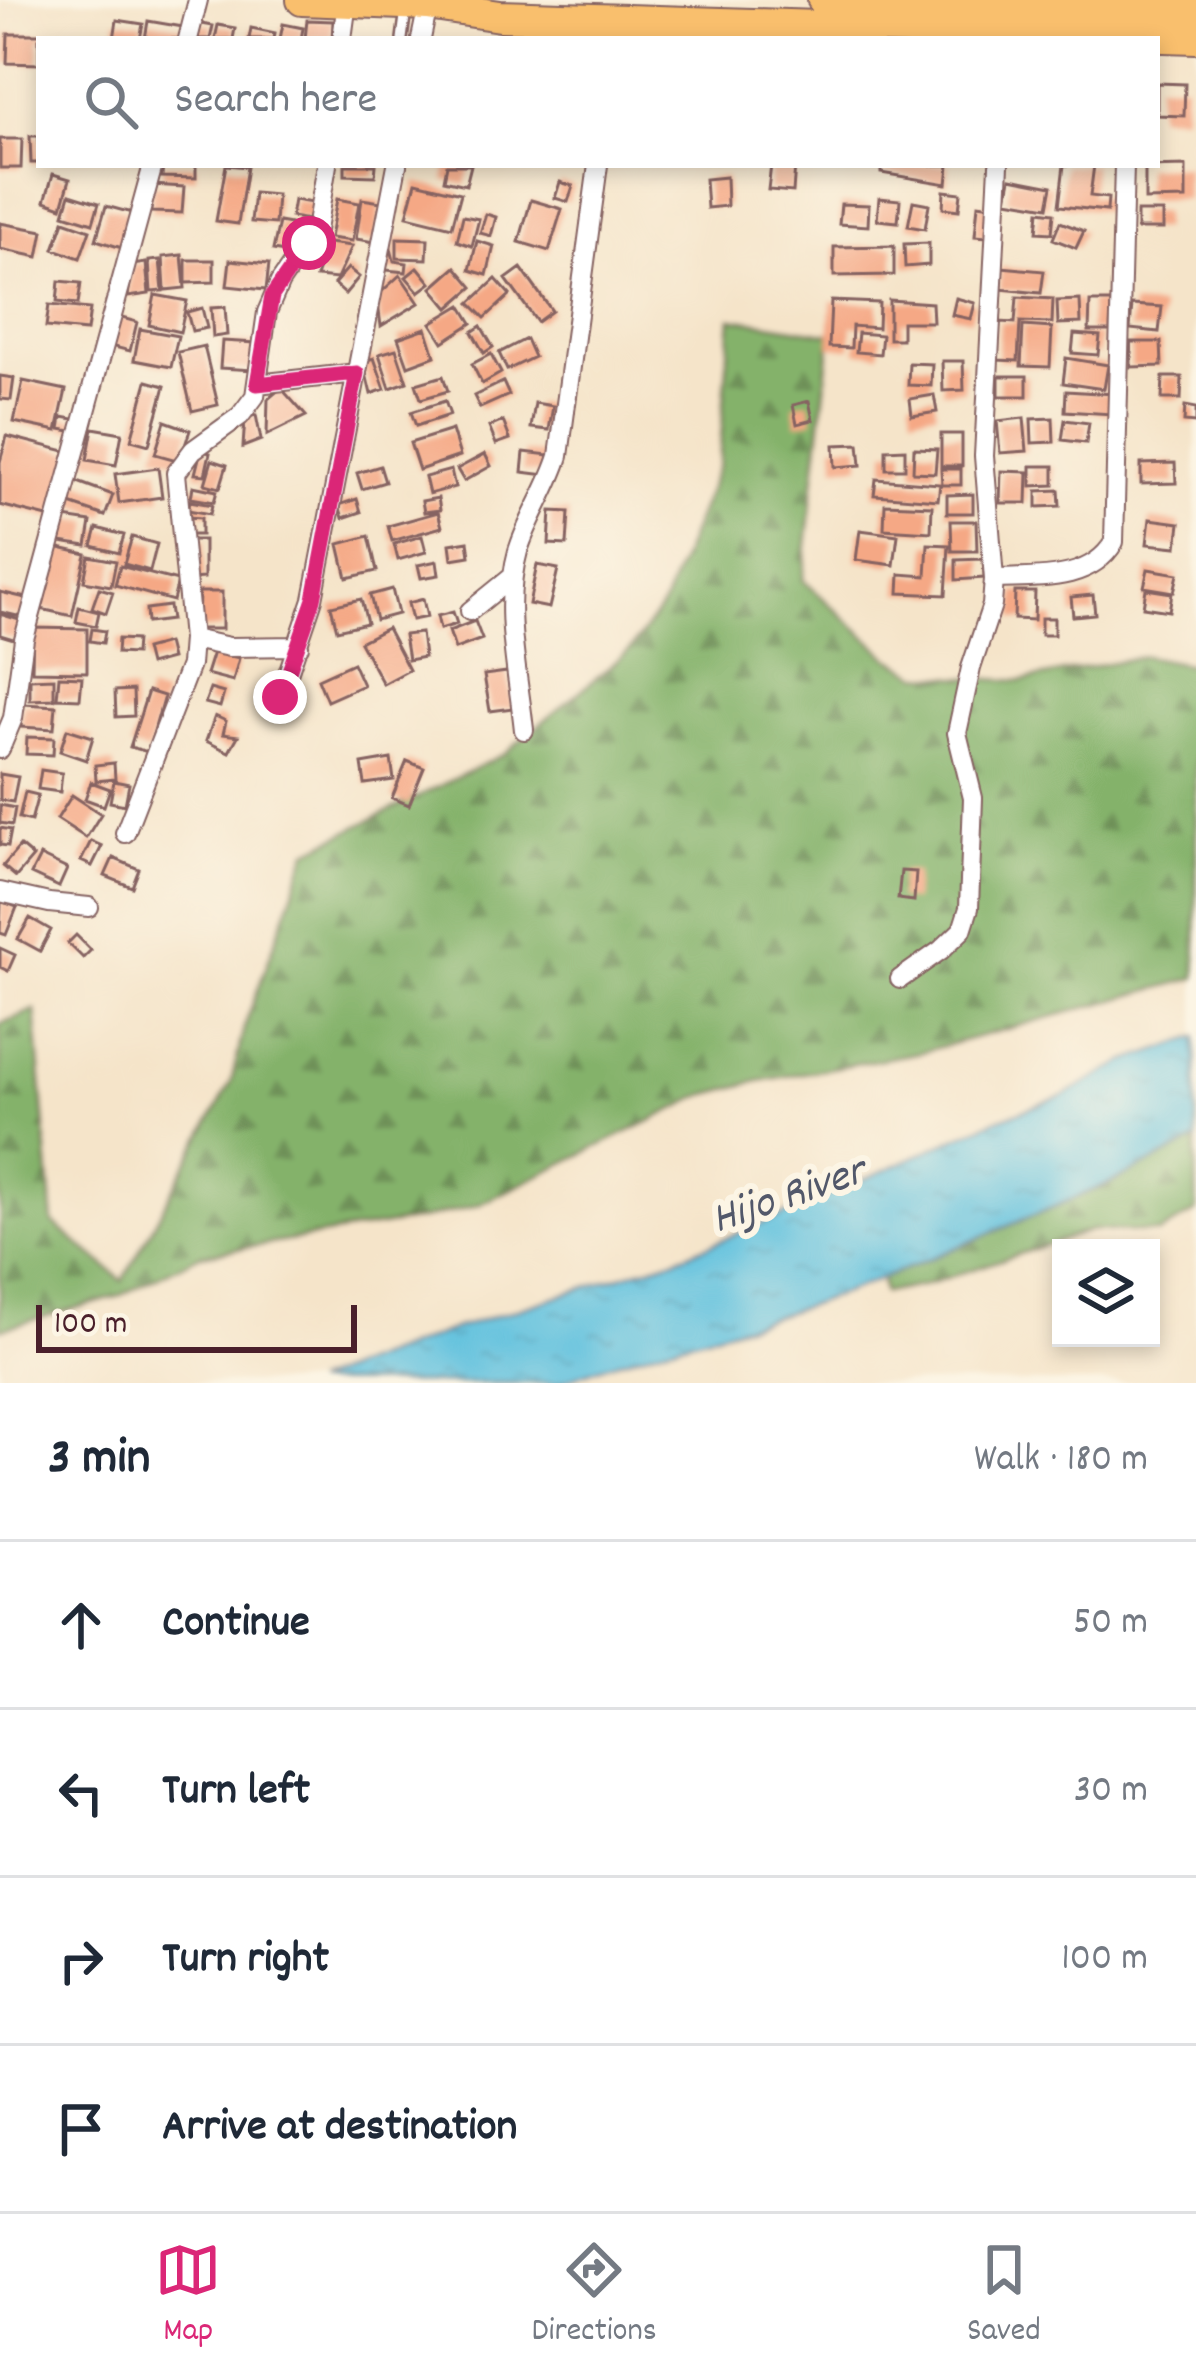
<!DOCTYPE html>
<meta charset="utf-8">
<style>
body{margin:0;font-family:Dekko,sans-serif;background:#f2f2f3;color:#1f2937}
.controls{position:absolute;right:36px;bottom:36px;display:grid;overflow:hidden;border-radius:0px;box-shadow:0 6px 18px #0003}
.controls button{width:108px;height:108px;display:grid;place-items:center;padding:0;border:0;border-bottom:3px solid #e0e1e3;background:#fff;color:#1f2937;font:60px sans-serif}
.scale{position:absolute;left:36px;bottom:30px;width:321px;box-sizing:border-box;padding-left:12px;border:6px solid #4a1f2b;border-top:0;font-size:33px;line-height:42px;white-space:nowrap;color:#4a1f2b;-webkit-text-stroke:9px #fcf5e5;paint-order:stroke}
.stop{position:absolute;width:36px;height:36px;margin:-27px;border:9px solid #db2777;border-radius:50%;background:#fff}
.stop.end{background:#db2777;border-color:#fff;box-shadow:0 3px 12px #0008}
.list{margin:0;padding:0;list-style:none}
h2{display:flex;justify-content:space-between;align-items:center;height:156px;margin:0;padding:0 48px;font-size:51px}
h2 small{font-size:39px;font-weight:400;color:#747a83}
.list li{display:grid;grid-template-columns:78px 1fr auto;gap:36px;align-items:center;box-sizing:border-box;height:168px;padding:0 48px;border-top:3px solid #e0e1e3}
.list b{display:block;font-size:45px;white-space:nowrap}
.list em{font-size:39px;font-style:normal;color:#747a83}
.icon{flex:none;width:66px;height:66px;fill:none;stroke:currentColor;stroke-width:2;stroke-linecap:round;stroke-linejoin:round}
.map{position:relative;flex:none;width:1196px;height:1383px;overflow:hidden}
.search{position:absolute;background:#fff;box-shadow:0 6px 18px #0003;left:36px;right:36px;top:36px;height:132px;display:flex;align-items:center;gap:30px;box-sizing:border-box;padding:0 42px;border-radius:0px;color:#747a83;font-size:45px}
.sheet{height:828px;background:#fff}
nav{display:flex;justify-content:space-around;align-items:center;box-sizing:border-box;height:168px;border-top:3px solid #e0e1e3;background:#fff;font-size:33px;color:#747a83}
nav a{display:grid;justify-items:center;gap:6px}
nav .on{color:#db2777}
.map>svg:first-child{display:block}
.forest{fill:url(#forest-firs);stroke:#67684b;stroke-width:3}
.water{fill:url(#water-ripples);stroke:#557084;stroke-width:3}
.building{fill:#f5a885}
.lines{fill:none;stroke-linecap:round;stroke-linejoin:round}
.service-casing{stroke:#866462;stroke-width:14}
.minor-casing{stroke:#866462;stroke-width:22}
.trunk-casing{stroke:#866462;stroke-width:34}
.service{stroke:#fff;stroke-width:9}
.minor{stroke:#fff;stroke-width:18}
.trunk{stroke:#f9bf6d;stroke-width:30}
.route{stroke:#db2777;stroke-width:15}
.labels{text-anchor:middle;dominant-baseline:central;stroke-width:12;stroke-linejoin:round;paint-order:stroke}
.water-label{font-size:45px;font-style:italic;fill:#52586a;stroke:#fcf5e5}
</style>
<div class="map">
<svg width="1196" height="1383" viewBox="0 0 1196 1383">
<defs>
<pattern id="forest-firs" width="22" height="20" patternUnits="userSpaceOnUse" patternTransform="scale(3)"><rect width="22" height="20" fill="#84b26b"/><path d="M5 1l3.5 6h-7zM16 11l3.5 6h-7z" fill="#6e9058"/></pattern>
<pattern id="water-ripples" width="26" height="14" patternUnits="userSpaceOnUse" patternTransform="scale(3)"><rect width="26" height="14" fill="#60c1de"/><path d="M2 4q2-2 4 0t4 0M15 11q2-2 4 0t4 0" fill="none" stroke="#55a5bf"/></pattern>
</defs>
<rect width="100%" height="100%" fill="#fcf5e5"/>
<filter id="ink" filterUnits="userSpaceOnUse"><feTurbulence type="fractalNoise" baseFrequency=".00833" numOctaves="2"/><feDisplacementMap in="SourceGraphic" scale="24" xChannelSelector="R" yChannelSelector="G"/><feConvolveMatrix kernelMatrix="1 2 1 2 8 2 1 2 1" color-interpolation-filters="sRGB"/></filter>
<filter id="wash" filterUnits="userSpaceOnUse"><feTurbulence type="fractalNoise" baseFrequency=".004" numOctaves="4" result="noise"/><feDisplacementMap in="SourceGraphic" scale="48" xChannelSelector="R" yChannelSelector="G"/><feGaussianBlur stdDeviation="2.7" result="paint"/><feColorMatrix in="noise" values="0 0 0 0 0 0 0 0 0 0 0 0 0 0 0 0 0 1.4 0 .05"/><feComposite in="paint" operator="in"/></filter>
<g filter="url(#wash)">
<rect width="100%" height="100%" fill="#f5e4c9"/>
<!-- forest -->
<path class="forest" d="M731,318L831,334L803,580L890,658L920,675L1021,681L1144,656L1196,666V978L921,1052L759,1081L704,1095L478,1205L423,1219L200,1255L117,1297L0,1329V1024L35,1010L53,1223L123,1281L231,1083L244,1028L308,851L504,754L630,650L663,605L719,464Z
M1196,1140V1212L1159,1233L1092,1230L925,1285L883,1293L881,1279L1109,1184Z"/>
<!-- water -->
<path class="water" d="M1196,1037V1140C1129,1177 1059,1205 988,1234C913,1266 837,1299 758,1321C691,1341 623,1356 558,1383H312L457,1328L672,1260L803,1207L998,1119L1066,1095L1124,1062Z"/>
<g id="blocks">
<!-- building -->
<path class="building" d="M117,20L143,24L140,39H114Z
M307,20L333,21L332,39H305Z
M148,21L183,27L181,39H145Z
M196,23L213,26L210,39H193Z
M283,24L303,28L301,39H280Z
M218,25L235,28L233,39H215Z
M251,28L275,33L274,39H249Z
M539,30L573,35L572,39H537Z
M8,34H48V39H39V64L7,63Z
M1157,83L1185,84L1184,116L1157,115Z
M30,136H39V163H31Z
M0,139H22L21,168H0Z
M163,165H196V178L162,177Z
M226,165L247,167L238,224L216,221Z
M345,165H376L375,176L345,175Z
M447,165H471L466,185L444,180Z
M771,165H795L793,192L768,190Z
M881,165H949L947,184L881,173Z
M1064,165H1094L1090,196L1108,198L1107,211L1059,206Z
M1186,166V199L1145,200V167Z
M53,174L70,179L62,207L45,201Z
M726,177L727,206L707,208L705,179Z
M1011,178L1052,186L1048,207L1007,200Z
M416,182L461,193L452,227L407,216Z
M560,182L573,186L568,202L555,198Z
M152,185L184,187L182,213L151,212Z
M944,191L961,193L959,210L943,208Z
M254,193L277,195L275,224L251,222Z
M70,194L99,203L93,223L64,214Z
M879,198L900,200L898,222L877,220Z
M337,199L359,203L352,241L330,238Z
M362,199L381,202L375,242L356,239Z
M294,200L318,204L315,221L291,217Z
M531,200L562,209L549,251L519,242Z
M913,201L929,204L925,229L908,226Z
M841,204L869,205L868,226L839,224Z
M978,204L992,206L988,237L975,236Z
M106,206L132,213L122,248L96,240Z
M1039,211L1054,213L1052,233L1037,232Z
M1137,212H1163V229H1137Z
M486,214L496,217L491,236L480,233Z
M463,216L479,219L472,246L457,241Z
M64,221L90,230L80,258L54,249Z
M279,222L301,226L296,254L273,250Z
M1060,222L1084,231L1076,248L1053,239Z
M0,223L43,231L38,257L0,249Z
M397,238L428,239L427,259L397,258Z
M477,241L494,246L487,275L470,270Z
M328,243L352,246L337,279L316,277Z
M929,243V265L905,267L904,244Z
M390,244L394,261L407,263L406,272L386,270Z
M894,246V275L834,276V247Z
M182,255L185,288L165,290L163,257Z
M160,260L163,291L151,292L149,261Z
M186,260H214V282L186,283Z
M230,260L269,264L266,290L227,286Z
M146,263L149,294L128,297L132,265Z
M418,267L431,283L419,292L406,277Z
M456,267L473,287L449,308L432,288Z
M1001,267L1044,271L1041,293L999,289Z
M348,268L359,277L345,294L334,284Z
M521,268L552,311L537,322L506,279Z
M400,275L419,303L381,326L377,296Z
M496,279L510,295L485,318L470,303Z
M59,281L81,283L78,304L57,302Z
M155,295L187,301L180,332L149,325Z
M1017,297L1053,299L1052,323L1020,322L1018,361L997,360L1000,322L1015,323Z
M956,298L975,303L971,319L952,315Z
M889,300L932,303L933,322H902V339H889Z
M1080,300L1081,323L1058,324L1057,301Z
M831,301L879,303L878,328L852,326L851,348L829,347Z
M1090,302H1111L1110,331H1089Z
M49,305L90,309L87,331L46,327Z
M461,305L472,323L443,342L431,323Z
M1132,305L1162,307L1159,332L1130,329Z
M225,307L227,335L213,337L211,308Z
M202,308L207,328L192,331L187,312Z
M118,317L137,322L130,351L110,346Z
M481,326L493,347L484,353L472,332Z
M1023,326L1052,328L1050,367L1021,366Z
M426,328L435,356L408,366L398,338Z
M140,329L178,336L171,367L134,360Z
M858,333L882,335L880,354L856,352Z
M1074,334L1100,336L1098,355L1072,353Z
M526,339L534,357L507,370L499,353Z
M222,341L256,343L254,370L220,368Z
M1131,342H1161L1162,366L1131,367Z
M204,346L218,405L192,411L178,352Z
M396,349L407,382L390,388L379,354Z
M491,354L501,373L482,384L472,364Z
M374,358L385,389L371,394L363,361Z
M1066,358L1108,365L1104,389L1063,383Z
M942,361H963L964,390L943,391Z
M909,363L932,364L931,386L908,385Z
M0,376L14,378L11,400L0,399Z
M443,376L448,391L421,399L416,384Z
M999,376H1027V396H999Z
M1163,377H1182L1181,399H1162Z
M23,381L66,390L57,431L14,422Z
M147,381L165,386L149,445L131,440Z
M503,382L509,395L480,408L474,396Z
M281,388L306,416L267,435L268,399Z
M1066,391L1114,394L1112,414L1065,411Z
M934,395L937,412L912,416L910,399Z
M445,401L450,415L416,426L411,412Z
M809,401L813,420L797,424L793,405Z
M535,403L553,406L549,430L531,428Z
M1185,406L1196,408V423L1184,422Z
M256,415L261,440L243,447L245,418Z
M62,417L79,420L77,432L60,429Z
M1024,418L1027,451L1000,453L997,421Z
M1053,418L1054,442L1032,443L1031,419Z
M1065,420L1089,423L1086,443L1062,440Z
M165,421L190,430L180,461L155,454Z
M503,421L510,439L496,444L489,427Z
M93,428L122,433L116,465L87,460Z
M452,430L460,456L419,470L410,443Z
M941,434H962V466H941Z
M7,436L73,453L55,519L0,505V462Z
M859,444L861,465L835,467L834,445Z
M914,448L937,449L935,473L913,472Z
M905,449V469H886V450Z
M201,450L210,453L205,475L195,474Z
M524,452L549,455L546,475L522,472Z
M485,454L491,466L464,481L457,469Z
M212,460L227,465L220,488L205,484Z
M1175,463L1176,483L1141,484V464Z
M380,466L385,482L362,489L357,473Z
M1031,466H1054V485L1031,486Z
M158,468L162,497L119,503L115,474Z
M941,469H961V485H942Z
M451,470L455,487L429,494L425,477Z
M1001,471L1028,472L1027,503H1000Z
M876,479L940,484L938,500L874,495Z
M75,481L113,495L105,516L67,503Z
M193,486L217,491L214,502L191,498Z
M1059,490L1060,506L1037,507V491Z
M973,494V513H947V495Z
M438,498L440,510L424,512L422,501Z
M357,499L361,512L343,518L339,505Z
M190,501L212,505L210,514L188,510Z
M885,504L932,506L931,532L884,529Z
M551,511L569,512L567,545L549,544Z
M438,512L442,527L392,541L388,526Z
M187,517L201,518V535H187Z
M64,518L91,522L87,546L60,542Z
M1150,519L1180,523L1177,547L1147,544Z
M951,521H976L977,551H952Z
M97,528L124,535L119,553L92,546Z
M860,530L898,535L894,565L856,560Z
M369,536L377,571L347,578L339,544Z
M422,536L426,552L398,560L394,544Z
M132,537L157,544L150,571L124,564Z
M188,540H204V578L189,579Z
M468,541L470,556L452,559L450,544Z
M928,544L949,545L946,595L899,593L900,574L926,576Z
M55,547L86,554L72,616L41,609Z
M89,556L116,561L111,586L84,581Z
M983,559L984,578L956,580V560Z
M437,561L439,575L421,578L418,565Z
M537,565L558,569L549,608L529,604Z
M120,566L178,581L173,601L115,585Z
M1148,569L1178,574L1174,592L1144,587Z
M99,588L113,592L106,613L92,608Z
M392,589L398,614L376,620L370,595Z
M1146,589L1172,593L1169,611L1143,607Z
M0,592L30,599L26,618L0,612Z
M199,592H222V629H198Z
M1015,592H1035L1034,620L1014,619Z
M1093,595L1095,614L1073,616L1071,597Z
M361,599L367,623L337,630L331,606Z
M423,599L427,617L412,620L408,603Z
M169,606L171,620L147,623L146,609Z
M79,607L99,612L96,626L76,622Z
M453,612L457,624L440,629L437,616Z
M0,614L26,622L20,641L0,635Z
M1041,618H1054V635H1041Z
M475,621L482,639L455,649L449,631Z
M33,628L87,629V672L32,671Z
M387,628L409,670L383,684L360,642Z
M92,629L105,631L103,643L90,641Z
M421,633L424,657L408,660L404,635Z
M118,639L136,640L135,654L117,653Z
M167,643L171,659L149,665L145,649Z
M213,652L239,658L233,681L206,674Z
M353,663L363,685L327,701L318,679Z
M507,672L513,708L490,711L484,675Z
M59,676L82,677L80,699L57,698Z
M54,678V699L30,700V679Z
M210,689L224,693L220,707L205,703Z
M133,690L134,716L116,717L115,691Z
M148,691L164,696L148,752L130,747Z
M23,704L56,706L54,729L21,727Z
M215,716L226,721L223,734L238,736L229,752L206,741Z
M67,729L93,737L86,760L60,751Z
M27,737L54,738L53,755L26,754Z
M391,759L394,780L365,784L362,764Z
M407,761L424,768L409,805L392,798Z
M114,763L115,779L96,781L95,765Z
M41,770L62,773L60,792L38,789Z
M0,774L18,777L13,802L0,800Z
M114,781L129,784L125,805L110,802Z
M91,782L110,789L104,806L85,799Z
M25,792L38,795L31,821L19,818Z
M72,795L101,814L86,838L57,819Z
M0,805L15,808L12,825L0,823Z
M0,828L11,830L8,846L0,845Z
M91,841L102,846L92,866L81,861Z
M20,846L33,857L16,877L3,866Z
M40,856L67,869L59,887L31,874Z
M113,858L139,869L132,887L105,876Z
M901,871L916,872L914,901L898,899Z
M1,901L17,907L6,935L0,933Z
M30,918L51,930L40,951L18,939Z
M76,935L91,950L83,958L68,943Z
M0,948L15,955L8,971L0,967Z"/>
</g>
</g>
<g filter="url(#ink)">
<use href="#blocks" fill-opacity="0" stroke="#866462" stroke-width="3"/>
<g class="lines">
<!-- service casing -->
<g class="service-casing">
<path id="service" d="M402,39L406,9"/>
</g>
<!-- minor casing -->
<g class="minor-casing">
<path id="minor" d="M188,39L198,0
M342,39L347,2
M421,39L428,5
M257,384L357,373
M994,579C1035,577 1090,583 1114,542L1124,165
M470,611L512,577
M192,639L229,647L299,646
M280,697L313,599L397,165
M524,730C518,672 502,608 518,551C528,518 549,489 559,456L598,165
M0,749L13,718L24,639L153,165
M125,833L190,665L192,639L176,473L193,450L240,416L255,396L267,312L280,282L316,230L327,165
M0,892L49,903L89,907
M900,979L941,950L962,930L969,908L973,798L957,733L971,668L992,605L994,579L984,456L999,165"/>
</g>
<!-- trunk casing -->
<g class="trunk-casing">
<path id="trunk" d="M302,0L428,5L500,16L1196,38
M823,0L1196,14"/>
</g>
<!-- service -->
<use href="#service" class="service"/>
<!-- minor -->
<use href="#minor" class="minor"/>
<!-- trunk -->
<use href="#trunk" class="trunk"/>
</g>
</g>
<g class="lines" filter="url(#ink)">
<!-- route -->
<path class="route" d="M280,697L314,599L357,373L257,384L272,296L309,243"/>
</g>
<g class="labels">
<!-- water labels -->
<g class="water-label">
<text transform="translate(789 1198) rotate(-19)">Hijo River</text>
</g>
</g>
</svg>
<div class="controls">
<button><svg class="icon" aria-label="layers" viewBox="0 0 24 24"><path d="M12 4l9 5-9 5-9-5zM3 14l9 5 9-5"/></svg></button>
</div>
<div class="scale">100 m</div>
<div class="stop" style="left:309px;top:243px"></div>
<div class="stop end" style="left:280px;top:697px"></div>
<div class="search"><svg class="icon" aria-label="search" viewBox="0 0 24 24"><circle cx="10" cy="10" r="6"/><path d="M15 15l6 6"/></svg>Search here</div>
</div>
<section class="sheet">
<h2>3 min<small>Walk · 180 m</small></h2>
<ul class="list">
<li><svg class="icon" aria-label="ahead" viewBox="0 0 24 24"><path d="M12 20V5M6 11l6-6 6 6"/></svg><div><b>Continue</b></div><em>50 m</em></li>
<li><svg class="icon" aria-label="left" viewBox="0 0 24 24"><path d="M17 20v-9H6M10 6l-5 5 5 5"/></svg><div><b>Turn left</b></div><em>30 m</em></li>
<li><svg class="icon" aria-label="right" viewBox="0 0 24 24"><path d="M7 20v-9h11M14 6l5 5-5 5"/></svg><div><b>Turn right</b></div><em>100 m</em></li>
<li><svg class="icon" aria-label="arrive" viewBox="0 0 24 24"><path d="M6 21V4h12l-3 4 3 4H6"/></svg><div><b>Arrive at destination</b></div></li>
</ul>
</section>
<nav>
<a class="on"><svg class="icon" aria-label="map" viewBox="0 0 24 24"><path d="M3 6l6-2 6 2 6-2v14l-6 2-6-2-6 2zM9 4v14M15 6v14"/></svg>Map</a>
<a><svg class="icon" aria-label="directions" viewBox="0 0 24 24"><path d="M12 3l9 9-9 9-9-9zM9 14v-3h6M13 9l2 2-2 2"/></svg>Directions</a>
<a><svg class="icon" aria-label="saved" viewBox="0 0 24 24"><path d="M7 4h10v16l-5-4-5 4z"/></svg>Saved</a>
</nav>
